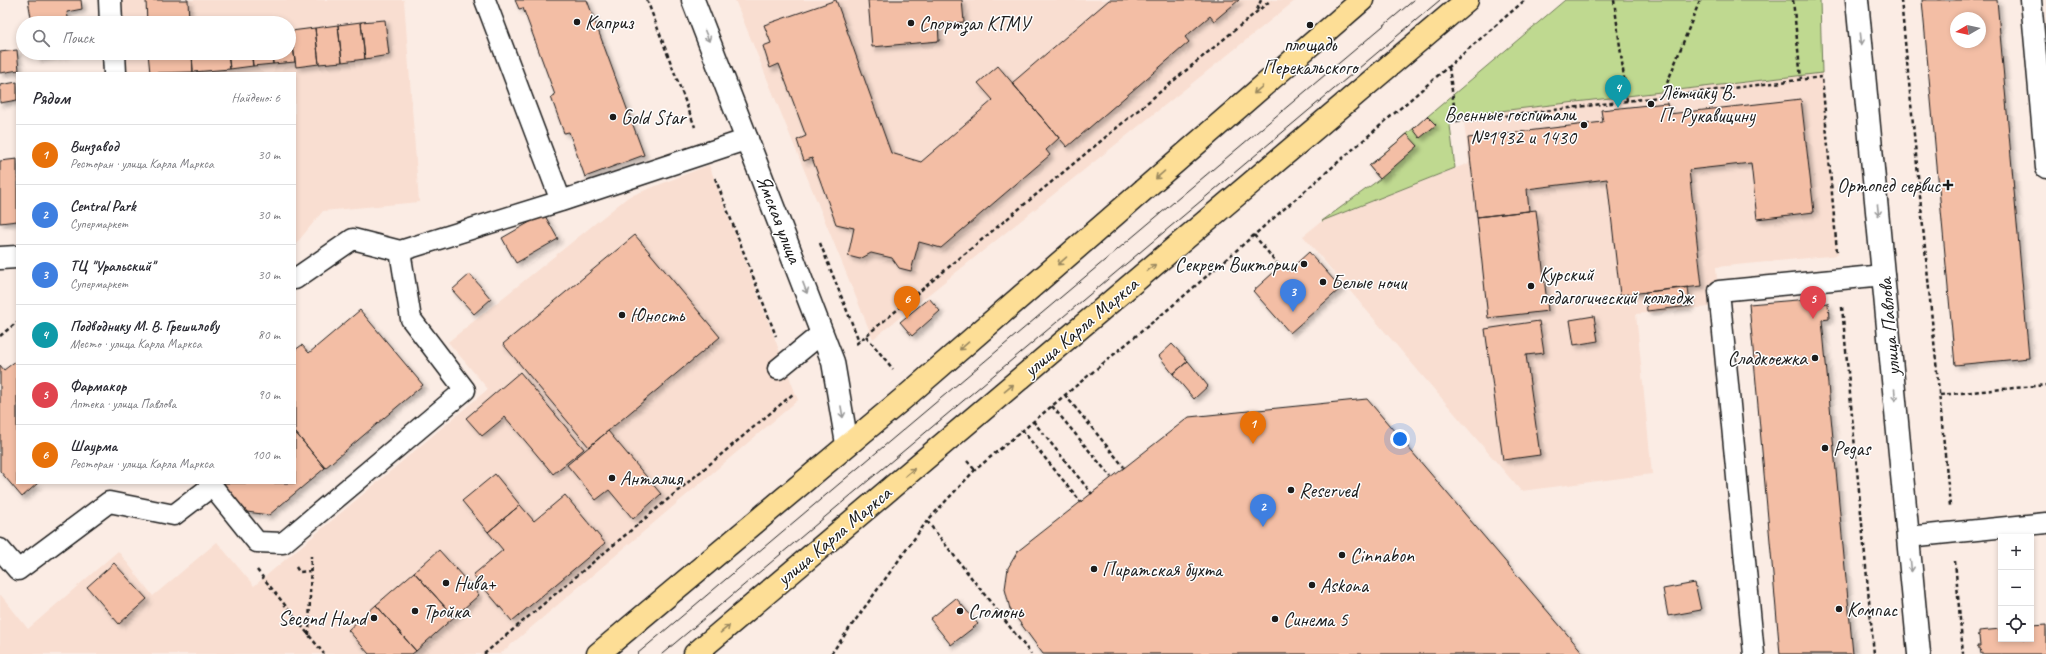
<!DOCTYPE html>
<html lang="ru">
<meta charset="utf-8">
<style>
body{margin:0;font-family:Caveat,sans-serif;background:#f2f2f3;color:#2b2b33}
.controls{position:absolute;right:12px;bottom:12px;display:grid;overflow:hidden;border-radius:0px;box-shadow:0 2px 6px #0003}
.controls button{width:36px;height:36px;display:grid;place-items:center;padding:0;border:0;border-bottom:1px solid #e1e1e2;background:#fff;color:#2b2b33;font:20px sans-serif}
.compass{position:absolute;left:1950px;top:12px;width:36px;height:36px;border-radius:50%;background:#fff;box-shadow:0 2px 6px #0003;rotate:261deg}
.you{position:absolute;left:1400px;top:439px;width:14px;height:14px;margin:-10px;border:3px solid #fff;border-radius:50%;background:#1a73e8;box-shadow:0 0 0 6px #1a73e833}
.badge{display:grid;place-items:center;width:26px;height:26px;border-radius:50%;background:#1c1c1c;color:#fff;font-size:13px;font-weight:700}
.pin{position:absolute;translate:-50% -33px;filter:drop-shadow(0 1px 2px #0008)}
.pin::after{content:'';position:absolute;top:21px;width:14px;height:12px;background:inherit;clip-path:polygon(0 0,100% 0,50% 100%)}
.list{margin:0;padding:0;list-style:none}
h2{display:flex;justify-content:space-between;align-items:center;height:52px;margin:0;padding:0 16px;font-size:17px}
h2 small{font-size:13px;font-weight:400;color:#7c7c81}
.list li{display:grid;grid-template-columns:26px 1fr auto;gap:12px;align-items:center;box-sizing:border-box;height:60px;padding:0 16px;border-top:1px solid #e1e1e2}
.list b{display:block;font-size:15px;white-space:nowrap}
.list p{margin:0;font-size:13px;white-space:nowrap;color:#7c7c81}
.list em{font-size:13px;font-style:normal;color:#7c7c81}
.icon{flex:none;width:22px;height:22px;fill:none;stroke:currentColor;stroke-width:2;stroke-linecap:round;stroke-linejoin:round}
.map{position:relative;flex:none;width:2046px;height:654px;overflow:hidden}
.search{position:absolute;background:#fff;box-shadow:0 2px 6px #0003;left:16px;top:16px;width:280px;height:44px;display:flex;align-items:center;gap:10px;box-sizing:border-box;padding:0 14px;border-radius:22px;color:#7c7c81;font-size:15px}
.panel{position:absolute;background:#fff;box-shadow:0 2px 6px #0003;left:16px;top:72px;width:280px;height:412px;border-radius:0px}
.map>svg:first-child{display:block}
.built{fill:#f9ded1}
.green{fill:#bfd990;stroke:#6e7a56}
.building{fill:#f3bea5;stroke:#1c1c1c;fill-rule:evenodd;filter:url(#shadow)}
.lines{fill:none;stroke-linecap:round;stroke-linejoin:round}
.service-casing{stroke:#1c1c1c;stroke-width:23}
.minor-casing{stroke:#1c1c1c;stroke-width:25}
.secondary-casing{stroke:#1c1c1c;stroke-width:25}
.primary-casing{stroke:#1c1c1c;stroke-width:25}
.path{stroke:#1c1c1c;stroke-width:2.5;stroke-dasharray:4 3;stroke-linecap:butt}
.service{stroke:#fff;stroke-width:20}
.minor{stroke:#fff;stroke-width:22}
.secondary{stroke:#fff;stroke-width:22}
.primary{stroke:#fdde96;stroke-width:22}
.tram{stroke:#1c1c1c;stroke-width:1}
.oneway{stroke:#999}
.oneway2{stroke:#98875f}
.poi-dot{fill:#1c1c1c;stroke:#fff;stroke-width:1.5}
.labels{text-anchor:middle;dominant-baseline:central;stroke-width:3;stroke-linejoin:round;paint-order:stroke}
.poi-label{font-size:20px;fill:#1c1c1c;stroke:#fff;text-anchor:start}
.street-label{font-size:20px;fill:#1c1c1c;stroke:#fff}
</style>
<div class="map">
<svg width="2046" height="654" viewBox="0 0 2046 654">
<defs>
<filter id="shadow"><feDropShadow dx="3.5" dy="3.5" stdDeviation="2" flood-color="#0004"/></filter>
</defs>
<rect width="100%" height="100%" fill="#fbece4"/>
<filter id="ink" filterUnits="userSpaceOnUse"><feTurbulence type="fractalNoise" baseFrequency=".025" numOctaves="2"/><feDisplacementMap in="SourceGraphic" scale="8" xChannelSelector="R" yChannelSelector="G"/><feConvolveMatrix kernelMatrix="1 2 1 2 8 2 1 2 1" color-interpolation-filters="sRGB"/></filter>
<g filter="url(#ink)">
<!-- built -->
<path class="built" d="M115,0H404L419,202L323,211L295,245V73H121L119,53H289V23H116Z
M735,0H1296L873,339Z
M1822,73L1838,255L1716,267L1719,306L1636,314L1652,474L1521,491L1303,236L1322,221L1469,163L1463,114Z
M709,165L798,400L500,654H0V594L28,629L118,551L153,596L217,542L254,586L488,389L448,342L628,197Z"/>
<!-- green -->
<path class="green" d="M1565,0H1820L1822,73L1449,117L1455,168L1322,221L1380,179L1369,166Z"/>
<!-- building -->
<path class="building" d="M28,0H81L82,9L67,12L69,23H32Z
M146,0H188L189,21L147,23Z
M515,0H587L644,155L585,177L569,132L564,133L551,97L555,95L523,8L519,9Z
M836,0L891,153L921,162L993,100L978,83L998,66L1059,138L1046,150L1050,155L941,248L919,242L911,271L899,268L892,258L871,253L860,259L848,256L854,228L836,224L812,158L804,161L797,140L806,136L779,64L770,68L763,46L771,43L764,25Z
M868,0H962L964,22L938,24L939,41L872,47Z
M1109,0H1239L1214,21L1210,16L1185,37L1189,42L1067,147L1012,83Z
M1922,0H1997L2029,358L1955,365ZM1956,18H1980V42H1956Z
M385,20L389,55L365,59L361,22Z
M189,21L190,23H154Z
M361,22L365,59L342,62L338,25Z
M338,25L342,62L319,64L315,28Z
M315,28L319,64L296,67L291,31Z
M291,31L295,62L273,64L272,53H289V32Z
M17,50L19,70L0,73V52Z
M37,53H67L38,58Z
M148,53H192L193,72L150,73Z
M192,53H228L230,69L193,72Z
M228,53H251L253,66L230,69Z
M252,53H272L273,64L253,66Z
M17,82V100L0,103V85Z
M1801,99L1814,212L1757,219L1751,163L1689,170L1702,286L1620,295L1607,179L1527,189L1529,211L1477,217L1468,138L1603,122L1601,110L1667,103L1669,114Z
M1427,116L1436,125L1420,138L1413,129Z
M1407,134L1418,146L1380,179L1369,166Z
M17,159V221L0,223V161Z
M1536,210L1548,311L1488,318L1477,217Z
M544,214L558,239L516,263L502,238Z
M635,235L720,337L589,447L503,344Z
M1309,252L1341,288L1290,333L1253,291L1283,264L1288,271Z
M470,274L491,299L474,314L452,290Z
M1688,287L1690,306L1647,311L1645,292Z
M929,298L940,311L912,336L900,322Z
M1821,298V304L1828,303L1829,319L1822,320L1853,654H1780L1749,304Z
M360,310L423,385L325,468L295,432V350L302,345L309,353Z
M1594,316L1598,341L1574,345L1570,320Z
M1539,321L1544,353L1526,355L1540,455L1503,460L1485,329Z
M1172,344L1188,361L1173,374L1159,356Z
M17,360V483H38L22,497L0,471V365L4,370Z
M1188,361L1208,386L1194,399L1173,374Z
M520,372L584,449L553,474L505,417L482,436L466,418Z
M1367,399L1584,654H1043L1010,609L1005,589L1008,568L1018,551L1189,417Z
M608,431L661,494L633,519L609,490L596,500L567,465Z
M295,432L325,468L269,515L247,512L222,483H295Z
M495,474L520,505L488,532L462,501Z
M565,495L605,543L512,621L473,575L503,550L488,532L520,505L534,521Z
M439,550L479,595L454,617L414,572Z
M114,563L147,599L119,624L87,587Z
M414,572L454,617L416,651L376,605Z
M1695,583L1701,610L1668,616L1663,589Z
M956,598L978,624L951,645L930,619Z
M376,605L416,651L412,654H369L348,630Z
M2046,625V654H1981L1980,648H1978L1977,646H1980L1979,636L1977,635H1979V631L2001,629V639H2031V626Z"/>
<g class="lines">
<!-- service casing -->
<g class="service-casing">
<path id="service" d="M485,0L561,201L748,139
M2031,0L2046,168
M295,279L353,239L400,251L561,201
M778,369L822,333
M1908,537L2046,523
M0,549L18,570L109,502L174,515L212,486L257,542L283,543L465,390L411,319L400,251
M1754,654L1719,291L1884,275"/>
</g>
<!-- minor casing -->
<g class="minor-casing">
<path id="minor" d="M110,0L111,23
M114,53L115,73
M0,258L17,257"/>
</g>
<!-- secondary casing -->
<g class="secondary-casing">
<path id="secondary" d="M693,0L833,362L847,444
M1857,0L1919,654"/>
</g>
<!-- primary casing -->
<g class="primary-casing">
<path id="primary" d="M598,654L911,392L1362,0
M695,654L1467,0"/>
</g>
<!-- path -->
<path class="path" d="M647,0L695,127
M1614,0L1627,101
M1793,0L1801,79
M1901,0L1950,506
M1257,10L1261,0
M1449,67L1456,122L1822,77L1837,252
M1662,96L1700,0
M715,178L776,336
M1254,235L1280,267
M820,243L859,341
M1842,307L1874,654
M0,336L17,322
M866,336L893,369
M856,344L1271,0
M1065,395L1124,467
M1940,395L2046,385
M1052,406L1111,477
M1033,421L1092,494
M1022,430L1081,502
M967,461L975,470
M927,521L1031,654
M1955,561L1963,654
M296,567L299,572L311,571
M257,570L324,654
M309,635L311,556
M484,654L793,394
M831,654L927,521L975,470L1178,301L1525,0"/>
<!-- service -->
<use href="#service" class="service"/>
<!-- minor -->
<use href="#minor" class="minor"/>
<!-- secondary -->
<use href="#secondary" class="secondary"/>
<!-- primary -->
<use href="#primary" class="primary"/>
<!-- tram -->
<path class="tram" d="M637,654L1414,0
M662,654L1440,0"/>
</g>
<!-- one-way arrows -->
<defs><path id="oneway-shaft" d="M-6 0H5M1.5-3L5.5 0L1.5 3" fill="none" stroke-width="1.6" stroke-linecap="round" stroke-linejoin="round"/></defs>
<g class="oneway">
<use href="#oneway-shaft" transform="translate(707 36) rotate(68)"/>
<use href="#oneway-shaft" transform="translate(1861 39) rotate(84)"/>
<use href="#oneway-shaft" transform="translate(1878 210) rotate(84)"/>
<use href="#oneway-shaft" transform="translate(805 288) rotate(69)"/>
<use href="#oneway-shaft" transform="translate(1895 395) rotate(85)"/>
<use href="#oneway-shaft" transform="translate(842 412) rotate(80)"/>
<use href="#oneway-shaft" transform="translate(1911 566) rotate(85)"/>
</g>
<g class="oneway2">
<use href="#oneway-shaft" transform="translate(1258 90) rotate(139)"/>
<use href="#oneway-shaft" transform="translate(1160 175) rotate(139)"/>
<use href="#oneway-shaft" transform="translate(1062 261) rotate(139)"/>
<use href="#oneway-shaft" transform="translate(1151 268) rotate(-40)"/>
<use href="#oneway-shaft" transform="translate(964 346) rotate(139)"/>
<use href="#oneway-shaft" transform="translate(1009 388) rotate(-40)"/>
<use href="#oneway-shaft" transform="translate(910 472) rotate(-40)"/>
<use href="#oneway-shaft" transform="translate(725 629) rotate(-40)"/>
</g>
</g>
<!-- markers -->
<g class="poi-dot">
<circle cx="577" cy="22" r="4"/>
<circle cx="911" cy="23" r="4"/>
<circle cx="1310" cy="25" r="4"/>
<circle cx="1651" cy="104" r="4"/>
<circle cx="613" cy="117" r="4"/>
<circle cx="1584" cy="125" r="4"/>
<path d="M1946 179h4v4h4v4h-4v4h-4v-4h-4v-4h4z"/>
<circle cx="1304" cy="264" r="4"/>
<circle cx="1323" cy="282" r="4"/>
<circle cx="1531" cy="286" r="4"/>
<circle cx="622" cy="315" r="4"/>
<circle cx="1815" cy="358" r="4"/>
<circle cx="1825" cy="448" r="4"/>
<circle cx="612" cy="478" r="4"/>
<circle cx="1291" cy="490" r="4"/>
<circle cx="1342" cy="555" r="4"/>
<circle cx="1094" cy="569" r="4"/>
<circle cx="446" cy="583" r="4"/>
<circle cx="1312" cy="585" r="4"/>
<circle cx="1839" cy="609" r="4"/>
<circle cx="415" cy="611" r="4"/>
<circle cx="960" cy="611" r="4"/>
<circle cx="374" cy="618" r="4"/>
<circle cx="1275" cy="619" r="4"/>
</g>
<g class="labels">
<!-- poi labels -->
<g class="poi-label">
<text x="585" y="22">Каприз</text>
<text x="919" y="23">Спортзал КГМУ</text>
<text x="1310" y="44" text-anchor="middle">площадь<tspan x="1310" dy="23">Перекальского</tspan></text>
<text x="1659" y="92">Лётчику В.<tspan x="1659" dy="23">П. Рукавицину</tspan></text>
<text x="1576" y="114" text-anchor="end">Военные госпитали<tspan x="1576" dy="23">№1932 и 1430</tspan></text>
<text x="621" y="117">Gold Star</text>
<text x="1940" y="185" text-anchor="end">Ортопед сервис</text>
<text x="1296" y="264" text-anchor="end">Секрет Виктории</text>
<text x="1539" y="274">Курский<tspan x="1539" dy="23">педагогический колледж</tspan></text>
<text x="1331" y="282">Белые ночи</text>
<text x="630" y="315">Юность</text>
<text x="1807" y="358" text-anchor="end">Сладкоежка</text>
<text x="1833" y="448">Pegas</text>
<text x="620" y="478">Анталия</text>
<text x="1299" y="490">Reserved</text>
<text x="1350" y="555">Cinnabon</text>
<text x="1102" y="569">Пиратская бухта</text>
<text x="454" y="583">Нива+</text>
<text x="1320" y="585">Askona</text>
<text x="1847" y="609">Компас</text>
<text x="423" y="611">Тройка</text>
<text x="968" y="611">Сгомонь</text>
<text x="366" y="618" text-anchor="end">Second Hand</text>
<text x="1283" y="619">Синема 5</text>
</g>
<!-- street labels -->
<g class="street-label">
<text transform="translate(779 219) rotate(69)">Ямская улица</text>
<text transform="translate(1081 327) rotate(-40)">улица Карла Маркса</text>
<text transform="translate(1889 327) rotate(-95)">улица Павлова</text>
<text transform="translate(834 536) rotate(-40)">улица Карла Маркса</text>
</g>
</g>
</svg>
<div class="controls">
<button>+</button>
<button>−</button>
<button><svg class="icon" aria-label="locate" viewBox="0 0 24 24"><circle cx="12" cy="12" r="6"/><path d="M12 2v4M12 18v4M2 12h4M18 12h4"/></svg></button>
</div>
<svg class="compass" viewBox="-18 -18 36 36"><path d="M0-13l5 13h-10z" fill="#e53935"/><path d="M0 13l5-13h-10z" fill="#7c7c81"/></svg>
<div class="you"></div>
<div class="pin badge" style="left:1253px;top:444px;background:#e8710a">1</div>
<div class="pin badge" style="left:1263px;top:527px;background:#3f7fe0">2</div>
<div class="pin badge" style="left:1293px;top:312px;background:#3f7fe0">3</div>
<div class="pin badge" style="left:1618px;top:108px;background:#0f9aa8">4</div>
<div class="pin badge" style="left:1813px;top:319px;background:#e0444e">5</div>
<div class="pin badge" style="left:907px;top:319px;background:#e8710a">6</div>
<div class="search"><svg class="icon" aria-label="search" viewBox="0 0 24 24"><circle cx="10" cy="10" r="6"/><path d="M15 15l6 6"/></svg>Поиск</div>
<section class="panel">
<h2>Рядом<small>Найдено: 6</small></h2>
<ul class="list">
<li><span class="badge" style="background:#e8710a">1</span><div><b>Винзавод</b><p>Ресторан · улица Карла Маркса</p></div><em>30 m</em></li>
<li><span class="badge" style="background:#3f7fe0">2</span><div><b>Central Park</b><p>Супермаркет</p></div><em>30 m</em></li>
<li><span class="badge" style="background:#3f7fe0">3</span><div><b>ТЦ &quot;Уральский&quot;</b><p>Супермаркет</p></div><em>30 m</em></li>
<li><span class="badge" style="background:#0f9aa8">4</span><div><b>Подводнику М. В. Грешилову</b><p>Место · улица Карла Маркса</p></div><em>80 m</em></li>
<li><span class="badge" style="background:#e0444e">5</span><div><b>Фармакор</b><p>Аптека · улица Павлова</p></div><em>90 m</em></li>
<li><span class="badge" style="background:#e8710a">6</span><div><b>Шаурма</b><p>Ресторан · улица Карла Маркса</p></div><em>100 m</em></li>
</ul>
</section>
</div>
